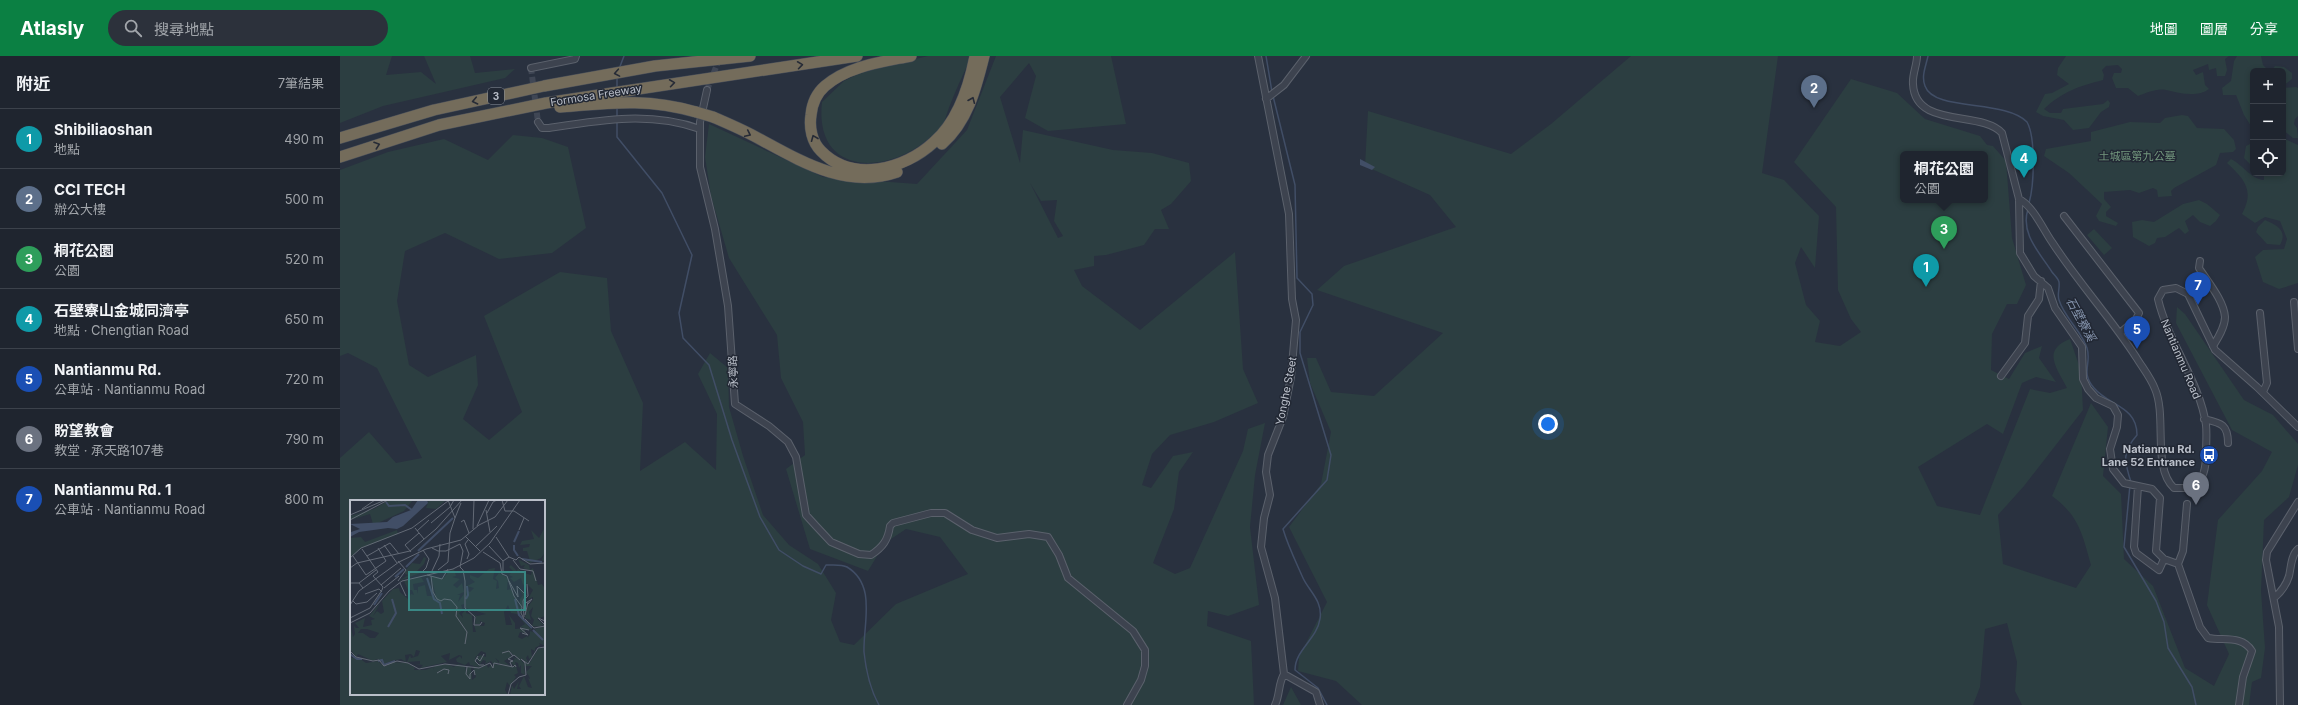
<!DOCTYPE html>
<html lang="zh-TW">
<meta charset="utf-8">
<style>
body{margin:0;font-family:Inter,"Noto Sans TC",sans-serif;background:#2c313b;color:#f1f3f6}
.controls{position:absolute;right:12px;top:12px;display:grid;overflow:hidden;border-radius:6px;box-shadow:0 2px 6px #0003}
.controls button{width:36px;height:36px;display:grid;place-items:center;padding:0;border:0;border-bottom:1px solid #3c424b;background:#1f252f;color:#f1f3f6;font:20px sans-serif}
.you{position:absolute;left:1208px;top:368px;width:14px;height:14px;margin:-10px;border:3px solid #fff;border-radius:50%;background:#1a73e8;box-shadow:0 0 0 6px #1a73e833}
.badge{display:grid;place-items:center;width:26px;height:26px;border-radius:50%;background:#0b8043;color:#fff;font-size:13px;font-weight:700}
.pin{position:absolute;translate:-50% -33px;filter:drop-shadow(0 1px 2px #0008)}
.pin::after{content:'';position:absolute;top:21px;width:14px;height:12px;background:inherit;clip-path:polygon(0 0,100% 0,50% 100%)}
.popup{position:absolute;left:1560px;top:95px;width:88px;height:52px;box-sizing:border-box;display:grid;place-content:center;border-radius:6px;background:#1f252f;filter:drop-shadow(0 1px 3px #0005);font-size:13px;white-space:nowrap;color:#a1a5aa}
.popup b{font-size:15px;color:#f1f3f6}
.popup::after{content:'';position:absolute;left:50%;top:100%;margin-left:-8px;border:8px solid transparent;border-top-color:#1f252f}
.list{margin:0;padding:0;list-style:none}
h2{display:flex;justify-content:space-between;align-items:center;height:52px;margin:0;padding:0 16px;font-size:17px}
h2 small{font-size:13px;font-weight:400;color:#a1a5aa}
.list li{display:grid;grid-template-columns:26px 1fr auto;gap:12px;align-items:center;box-sizing:border-box;height:60px;padding:0 16px;border-top:1px solid #3c424b}
.list b{display:block;font-size:15px;white-space:nowrap}
.list p{margin:0;font-size:13px;white-space:nowrap;color:#a1a5aa}
.list em{font-size:13px;font-style:normal;color:#a1a5aa}
.icon{flex:none;width:22px;height:22px;fill:none;stroke:currentColor;stroke-width:2;stroke-linecap:round;stroke-linejoin:round}
.map{position:relative;flex:none;width:1958px;height:649px;overflow:hidden}
header{display:flex;align-items:center;gap:24px;box-sizing:border-box;height:56px;padding:0 20px;background:#0b8043;color:#fff}
header strong{font-size:19px}
nav{display:flex;gap:22px;margin-inline-start:auto;font-size:14px}
.search{width:280px;height:36px;background:#2c313b;display:flex;align-items:center;gap:10px;box-sizing:border-box;padding:0 14px;border-radius:22px;color:#a1a5aa;font-size:15px}
main{display:flex}
aside{flex:1;background:#1f252f}
.map>svg:first-child{display:block}
.green{fill:#2c3e41;fill-rule:evenodd}
.water{fill:#414e66}
.lines{fill:none;stroke-linecap:round;stroke-linejoin:round}
.stream{stroke:#414e66;stroke-width:1.5}
.minor-tunnel{stroke:#3f4654;stroke-width:6;stroke-dasharray:6 3;stroke-linecap:butt}
.minor-casing{stroke:#5b616c;stroke-width:8}
.motorway-casing{stroke:#484e59;stroke-width:12}
.minor{stroke:#3d434f;stroke-width:6}
.motorway{stroke:#746c5b;stroke-width:11}
.motorway-bridge-casing{stroke:#484e59;stroke-width:12;stroke-linecap:butt}
.motorway-bridge{stroke:#746c5b;stroke-width:11}
.oneway{stroke:#262b36}
.labels{text-anchor:middle;dominant-baseline:central;stroke-width:3;stroke-linejoin:round;paint-order:stroke}
.shield{fill:#222834;stroke:#8c929c;stroke-width:1}
.shield-label{font-size:10px;font-weight:bold;fill:#babfc9}
.street-label{font-size:11px;fill:#babfc9;stroke:#222834}
.park-label{font-size:11px;fill:#73977e;stroke:#222834}
.poi-label{font-size:11px;font-weight:bold;fill:#babfc9;stroke:#222834;text-anchor:end}
.water-label{font-size:12px;font-style:italic;fill:#8594ad;stroke:#222834}
.inset-river{fill:none;stroke:#414e66;stroke-width:2}
.inset-road{fill:none;stroke:#636a76;stroke-width:1}
.view{fill:#3a8885;fill-opacity:0.15;stroke:#3a8885;stroke-width:2}
.inset-edge{fill:none;stroke:#babfc9;stroke-width:2}
</style>
<header>
<strong>Atlasly</strong>
<div class="search"><svg class="icon" aria-label="search" viewBox="0 0 24 24"><circle cx="10" cy="10" r="6"/><path d="M15 15l6 6"/></svg>搜尋地點</div>
<nav><a>地圖</a><a>圖層</a><a>分享</a></nav>
</header>
<main>
<aside>
<h2>附近<small>7筆結果</small></h2>
<ul class="list">
<li><span class="badge" style="background:#0f9aa8">1</span><div><b>Shibiliaoshan</b><p>地點</p></div><em>490 m</em></li>
<li><span class="badge" style="background:#5c6f8a">2</span><div><b>CCI TECH</b><p>辦公大樓</p></div><em>500 m</em></li>
<li><span class="badge" style="background:#2e9e5b">3</span><div><b>桐花公園</b><p>公園</p></div><em>520 m</em></li>
<li><span class="badge" style="background:#0f9aa8">4</span><div><b>石壁寮山金城同濟亭</b><p>地點 · Chengtian Road</p></div><em>650 m</em></li>
<li><span class="badge" style="background:#1a4fb4">5</span><div><b>Nantianmu Rd.</b><p>公車站 · Nantianmu Road</p></div><em>720 m</em></li>
<li><span class="badge" style="background:#6b7280">6</span><div><b>盼望教會</b><p>教堂 · 承天路107巷</p></div><em>790 m</em></li>
<li><span class="badge" style="background:#1a4fb4">7</span><div><b>Nantianmu Rd. 1</b><p>公車站 · Nantianmu Road</p></div><em>800 m</em></li>
</ul>
</aside>
<div class="map">
<svg width="1958" height="649" viewBox="0 0 1958 649">
<rect width="100%" height="100%" fill="#29313f"/>
<!-- green -->
<path class="green" d="M0,0H52L46,19L81,16L96,28L84,0H130L135,17L175,13L165,22L43,50L0,67Z
M588,0H629L627,10C621,23 615,36 610,49C607,56 605,66 601,72C598,76 591,80 587,84C543,120 474,118 482,46L504,25L522,16Z
M656,0H771L786,68L708,75L685,62L696,20L689,7L660,41L680,107L683,74L773,94L812,97L849,107L851,125L831,148L821,154L829,173H815L804,189L766,199L754,200V210L734,214L742,230L800,274L895,196L903,313L918,347L874,366L830,379L812,398L802,429L811,432L833,400L853,396L839,416L834,453L813,507L835,518L850,512L903,395L908,373L925,367L915,419L910,471L919,549L888,560L868,555L867,570L911,585L914,649H0V402L29,376L56,407L82,402L37,312L8,297L0,300V114L48,96L104,83L148,104L173,79L202,82L228,91L246,172L212,197L159,203L105,177L65,195L57,245L69,309L88,321L136,299L138,329L123,363L149,384L182,356L144,260L220,216L267,222L271,275L303,347L300,415L345,386L376,414L377,358L358,318L370,297L388,312L389,351L403,400L423,459L449,489L478,508L496,537L491,564L500,586L514,589L556,548L628,518L600,481L566,473L545,487L528,515L470,493L446,413L465,399L463,366L441,322L437,279L389,202L371,140L365,101L369,68L483,121L577,128L627,74ZM690,127L701,145L717,144L714,165L723,180L718,182ZM11,445H204V638H11Z
M1291,0H1438L1422,117L1444,124L1479,160L1475,212L1461,191L1455,207L1466,249L1480,265L1475,286L1500,290L1521,276L1511,263L1498,234L1496,151L1454,106L1511,23L1557,37L1585,63L1640,80L1647,89L1653,90L1666,105L1672,182L1686,229L1677,248H1667L1652,278L1651,314L1669,323L1685,297L1702,290L1699,302L1716,326L1696,321L1682,327L1663,378L1647,368L1578,411L1597,450L1640,459L1690,333L1710,337L1727,332C1717,312 1701,294 1730,283L1741,315L1743,354L1684,430L1658,459L1663,508L1736,532L1751,509C1742,477 1739,460 1712,440L1751,347L1768,371L1763,420L1781,438L1784,503L1813,530L1845,612L1874,630L1889,598L1867,549L1878,464L1922,415L1932,396L1892,374L1836,267L1837,251L1845,258L1904,344L1933,359L1958,388V409L1949,441L1924,464L1921,535L1925,592L1921,622L1912,626L1909,649H1682L1675,635L1677,606L1667,567L1645,573L1640,631L1633,649H1022L996,625L958,615L959,601L987,546L949,471L981,428L991,376L970,327L967,302H976L991,336L1034,340L1103,277L977,234L1004,210L1116,171L1090,139L1025,110L1028,55L1171,98L1211,68ZM1563,98H1645V144H1563Z
M1726,0H1889L1885,3L1887,14L1885,20H1877L1876,12L1869,14L1868,8L1853,14L1856,19L1863,16L1865,29L1869,33C1857,42 1839,37 1826,34C1817,32 1806,37 1798,40L1788,32H1776L1772,22L1774,17H1781L1782,13L1778,9L1766,10L1762,14L1764,19L1763,24C1739,30 1722,36 1704,53L1710,57H1721L1723,53L1763,48L1768,44L1770,47L1769,51L1761,56L1749,72L1733,74L1724,64L1703,60L1696,56L1705,38L1712,37L1729,28L1717,19L1718,12Z
M1897,0H1921L1923,9L1929,15H1913V73L1904,59L1896,39H1883L1882,32L1891,25L1894,5Z
M1935,10L1944,11L1952,17V23L1943,30V15H1931Z
M1956,31L1958,32V60L1955,63L1954,68L1957,72L1958,82H1953L1943,74V32Z
M1842,59L1848,60L1857,72L1884,73L1894,84L1896,93L1893,96L1880,97L1876,109L1834,132L1831,135L1832,140L1818,141L1817,134L1813,132L1799,137L1790,134L1764,136V143L1771,151L1766,156V160L1778,167L1776,170L1759,165L1756,160L1762,148L1729,117L1704,100L1706,93L1751,85V76L1790,66L1820,67L1825,62Z
M1943,82L1958,89V227L1939,233L1923,226L1915,201L1923,194L1944,193L1947,183L1940,165L1925,161L1915,167L1902,158C1915,134 1904,123 1887,107L1891,103C1903,109 1911,123 1924,124V117H1943Z
M1910,88H1913V111L1904,102L1906,90Z
M1859,144L1867,148L1880,159L1876,165L1870,170L1860,166L1853,159L1845,165L1849,175L1845,178L1839,172L1825,181L1817,182L1815,187L1809,190L1793,181L1792,166L1802,164L1814,166L1843,148Z
M1925,164C1937,169 1948,175 1940,189L1927,188L1916,176L1918,171Z
M1754,173L1772,192L1764,199L1747,179Z
M951,631L961,649H943Z"/>
<!-- water -->
<path class="water" d="M1020,103L1035,111L1032,114L1020,109Z"/>
<g class="lines">
<!-- stream -->
<path class="stream" d="M926,0L932,36
M1588,0C1586,10 1581,20 1585,30C1594,56 1665,43 1687,66C1696,82 1694,130 1689,147
M279,13L284,0
M277,22V32
M933,40L955,129L957,222L972,238L973,249L960,276V297L991,399L987,424L943,473C948,490 956,506 963,522C969,535 983,545 980,563C977,583 955,594 955,614L978,632L987,649
M277,52V62
M277,66V81L322,137L352,199L339,257L343,282L369,309L392,384L420,461L439,494L463,510L481,518L486,509C492,509 502,508 507,511C537,529 523,568 524,596C526,615 530,633 539,649
M1688,153C1680,178 1700,197 1712,216C1714,219 1718,222 1719,226C1720,232 1717,238 1719,244C1724,261 1742,276 1747,292C1752,308 1740,316 1754,332C1769,350 1797,350 1797,379C1782,396 1784,405 1791,426
M1790,429L1784,491L1816,545L1824,566L1828,592L1852,631L1856,649"/>
<!-- minor-tunnel -->
<path class="minor-tunnel" d="M191,12L198,66
M367,34L380,1"/>
<!-- minor casing -->
<g class="minor-casing">
<path id="minor" d="M918,0L949,158L952,243L956,264L951,321L943,361L928,399L926,416L930,439L924,462L921,491L935,542L944,618L976,636L980,649
M1577,0C1577,9 1572,19 1573,28C1575,73 1641,54 1662,77L1679,143L1680,197L1694,220L1708,232L1715,252L1742,291L1743,323L1748,333L1756,342L1773,350L1778,359L1777,371L1770,393L1773,413L1784,427L1812,433L1820,442L1816,495L1824,503L1838,508L1860,571L1868,582C1884,585 1902,579 1912,595L1903,621L1899,649
M191,12L235,3L236,0
M367,34L360,66V111L375,173L388,250L395,348L429,370L448,386L456,401L466,459L476,470L491,486L519,498L531,499C543,491 548,484 550,470L553,467L591,457H605L632,474L657,482L689,478L708,481L719,499L728,522L793,575L805,594V610L801,624L787,649
M926,43L944,29L966,0
M198,66L202,72H209C260,64 310,55 360,73
M1679,143C1693,150 1703,173 1712,186C1738,226 1770,261 1796,301C1802,311 1811,322 1815,333C1827,360 1812,412 1834,432H1852C1864,425 1866,411 1866,397C1866,388 1867,378 1866,369C1860,326 1828,286 1818,243L1823,234L1836,232L1848,238L1875,294L1917,331L1958,371
M1724,160L1799,257L1796,263L1780,277
M1860,205L1859,212C1868,226 1884,245 1885,261C1885,271 1878,282 1873,290
M1954,246L1958,293
M1920,257L1927,327L1923,336
M1661,320L1685,287L1688,260L1699,243L1701,225
M1864,363C1881,367 1888,368 1888,387
M1798,430L1794,491L1796,497L1819,514L1824,503
M1838,508L1843,495L1847,448
M1934,542C1941,536 1946,530 1949,520C1951,512 1951,499 1958,493
M935,649C940,639 938,628 944,618
M1940,649L1939,571L1926,504L1927,496L1958,446"/>
</g>
<!-- motorway casing -->
<g class="motorway-casing">
<path id="motorway" d="M571,0C542,6 508,10 485,30C477,37 472,48 471,59C469,72 472,86 481,95C512,127 564,114 594,86C618,65 629,31 635,0
M220,51C271,47 306,42 356,56
M373,61C387,67 401,73 414,80C459,104 505,134 557,116
M0,82L94,54L204,30L315,10L410,0
M602,88C628,65 636,32 644,0
M0,101L99,69L206,47L517,0"/>
</g>
<!-- minor -->
<use href="#minor" class="minor"/>
<!-- motorway -->
<use href="#motorway" class="motorway"/>
<!-- motorway-bridge casing -->
<g class="motorway-bridge-casing">
<path id="motorway-bridge" d="M356,56L373,61"/>
</g>
<!-- motorway-bridge -->
<use href="#motorway-bridge" class="motorway-bridge"/>
</g>
<!-- one-way arrows -->
<defs><path id="oneway-chevron" d="M-2-3.5L2.5 0L-2 3.5" fill="none" stroke-width="1.6" stroke-linecap="round" stroke-linejoin="round"/></defs>
<g class="oneway">
<use href="#oneway-chevron" transform="translate(460 9) rotate(-8)"/>
<use href="#oneway-chevron" transform="translate(277 17) rotate(170)"/>
<use href="#oneway-chevron" transform="translate(332 27) rotate(-8)"/>
<use href="#oneway-chevron" transform="translate(632 44) rotate(-67)"/>
<use href="#oneway-chevron" transform="translate(135 45) rotate(168)"/>
<use href="#oneway-chevron" transform="translate(408 78) rotate(25)"/>
<use href="#oneway-chevron" transform="translate(474 82) rotate(-112)"/>
<use href="#oneway-chevron" transform="translate(37 89) rotate(-19)"/>
</g>
<!-- icons -->
<defs>
<g id="bus-disc" transform="scale(1)"><circle r="9.5" fill="#1a4fb4" stroke="#222834"/><path d="M-5-6H5V4H4V6H2V4H-2V6H-4V4H-5ZM-3.5-4V0h7V-4ZM-3.5 1.2v1.5H-2V1.2ZM2 1.2v1.5H3.5V1.2Z" fill="#fff"/></g>
</defs>
<g fill-rule="evenodd">
<use href="#bus-disc" x="1869" y="399"/>
</g>
<g class="labels">
<!-- shield labels -->
<rect class="shield" x="148" y="32" width="16" height="16" rx="3"/>
<g class="shield-label">
<text x="156" y="40">3</text>
</g>
<!-- street labels -->
<g class="street-label">
<text transform="translate(256 39) rotate(-9)">Formosa Freeway</text>
<text transform="translate(1841 303) rotate(67)">Nantianmu Road</text>
<text transform="translate(393 316) rotate(-92)">永寧路</text>
<text transform="translate(946 335) rotate(-79)">Yonghe Steet</text>
</g>
<!-- park labels -->
<g class="park-label">
<text x="1797" y="100">土城區第九公墓</text>
</g>
<!-- poi labels -->
<g class="poi-label">
<text x="1855" y="393">Natianmu Rd.<tspan x="1855" dy="13">Lane 52 Entrance</tspan></text>
</g>
<!-- water labels -->
<g class="water-label">
<text transform="translate(1741 263) rotate(62)">石壁寮溪</text>
</g>
</g>
<!-- overview -->
<g transform="translate(10 444)">
<rect width="195" height="195" fill="#29313f"/>
<path d="M39,0H63L54,11L28,23L23,24L20,14L0,20V16L24,9ZM79,0H96L86,9L76,8ZM194,29L195,62L192,60L194,54L191,58L180,63L173,59L180,61L177,51H173V48L179,47L180,44L170,45L172,41L184,39L181,30L189,38ZM47,30L48,34L12,48L0,57V38L11,37L15,42ZM74,57L76,58L74,64L67,71L70,73L49,81L58,75L55,74V71L62,63L70,64ZM168,59L179,65L180,70L183,68L188,85L192,84L195,89V116L187,119L195,126L190,124L193,127L182,126L184,120L181,116L183,107L179,112L181,120L175,118L176,109L183,100V97L178,99L183,90L176,83L173,85L171,78L164,82L160,78L163,77L159,75L163,71L159,67L161,65L167,71L168,68L171,72L181,75L182,71L173,68L175,65L171,66ZM145,68L143,79L147,81L146,89L149,88L148,81L145,78L149,73L158,78L157,90L161,89L170,109V99L173,95L168,87L175,95L170,117H173L176,124L182,130L170,127L175,124L167,114L161,113L158,105L154,112L156,125H162L159,115L165,123V129L175,128L179,130L175,129V133L170,132L168,137L172,139L177,136L178,138L179,134L180,136V131L186,133L185,129L195,126V146L189,143L190,145L185,148V151L181,149L182,157L179,159L178,155L176,158L178,162L181,159L178,163L171,158L172,162L168,159L172,162L174,163L175,175L171,173V165L169,168L168,163L165,162L168,173L164,175L166,177L160,186L157,182L155,190L158,195H0V154L1,158H9L16,163L28,161L31,164L37,166L40,162L58,163L65,168L64,170H75L84,167L83,170L85,166L97,164L104,167L108,164L115,166L116,171L117,167H121L122,180L126,177L123,166L130,168L141,163L137,165L138,168L142,164L143,168L144,164L165,167L161,162L165,159L162,157L168,159L160,152L161,157L154,161L160,166L149,164V161L145,158L149,163L143,164L141,161L135,164L136,161L133,160L130,164L126,158L130,155L136,157V153L131,151L125,158L128,165H133L129,167L120,165L119,162L115,165L107,162L106,159L110,156L112,159V156L109,155L99,160L100,153L91,156L97,162L70,168L73,165L65,164H70V161L57,162L60,155L61,158L68,156L70,151L66,150L64,157L61,154L55,155L56,162L51,159L41,161L35,164L27,159L23,161L8,154L6,157L0,149V124L3,137L5,134L4,126L6,128H9L5,123L15,118L13,127L22,125L21,120L25,119L19,116L30,103L23,116L27,111L31,114L34,112L32,101L43,89L49,88L50,92L58,99L61,94L64,95L62,90H58L54,81L71,77L74,82L63,84L64,90H67L68,94V87L75,85L77,96H82L81,89L87,101L81,76L93,79L99,71L104,69L106,76L102,77L110,79L103,85L107,88L112,83L114,92L107,95H110L108,102L114,94V104L111,105L113,110L109,113L113,118L112,114L116,109V113L122,115L123,132H126L124,125L134,126L135,123L130,121V124H125L126,117L122,113L127,116L136,114L116,108V90L120,92L124,88L117,86L125,82L120,78V75L128,78L139,69ZM11,129H17L29,133L25,138H20L13,133H8ZM195,147V195H160L162,185L164,189L169,181L167,189H171L169,186L174,176L178,187L182,188L178,178L180,179L179,176L176,172L182,166H175L173,162L179,164L188,149Z" fill="#2c3e41" fill-rule="evenodd"/>
<path d="M68,0H77L78,3L53,26L47,29L38,28L9,32L0,37L1,32L10,29L0,24L37,22L43,17L61,10Z" fill="#414e66"/>
<path class="inset-river" d="M36,2L39,6L55,5L62,10M164,42L169,31M164,45V50L168,56M68,51L103,18M172,59L192,62M56,67L69,54M45,77L54,69M77,78L84,99L90,103L92,114M116,99L118,95L117,86M165,99L169,115L182,128M24,105L32,93M38,127L46,113L42,99M183,130L193,140M0,154L7,159H12M28,161L32,160L34,165L45,161"/>
<path class="inset-road" d="M152,0L155,11H164L179,21M12,9L25,0M136,10L140,32M137,13L143,2L147,0M0,15L35,0M105,18L111,3M0,20L38,0M111,22L114,20L119,33M81,23L100,7L104,0M127,26L139,0M65,28L74,39M123,29L124,0M169,30L174,18M67,31L79,20M115,36L130,51M146,37L159,57M110,44L113,51L110,67L113,70L115,81V108L125,117L124,125H130L132,122M34,45L47,63M139,46L153,61V71M125,47L147,26M82,48L88,51H96L110,44M61,52L55,45L69,33M133,52L150,63L152,74L157,76L164,96L172,107L171,113L174,119M3,56L16,75L36,61L28,48M17,56L40,43L49,54M0,58L11,48L62,28L98,1M117,59L119,54L115,44L118,40M163,60L170,69L183,71L186,81M48,61L56,70L48,81M153,61L159,57L166,60L169,57L180,64L195,63M0,68L7,63L60,51L86,29L112,0M88,70L98,62L100,33L105,18L98,0M82,71L89,56L90,44M71,73L76,68L79,59L73,50M77,75L92,79L98,69M81,76L83,92L87,99L91,101L94,99L101,100L107,107L106,116L117,132L115,144M159,81L168,97L167,86L176,95L173,101L174,117M0,83H9L13,88M9,83L26,70M50,83L56,96M31,85L51,68M34,88L49,76M15,94L29,89L32,92M175,99L178,96L177,84M3,101L6,104L17,102L27,93M174,104L182,99L178,104M0,105L9,91L49,62L76,49L111,40L129,25L145,17L158,0M175,115L178,102M0,118L20,108L32,90L33,87L23,76L28,72L12,49M175,119L184,128L195,126M195,121L188,118L195,125M0,123L20,113L39,91L52,81L103,69L124,58L140,43L170,0M172,133L178,135L170,128L179,130M0,151L6,157L23,161L29,160L34,166L47,161L58,163L69,169L95,164L129,168L140,163L143,168L144,163L163,167L165,165L166,167M152,153L159,151L163,156M128,156L125,161L129,165H134M127,158L130,161L134,154M117,167L116,174L120,179V174L124,170L125,175M162,167L160,162L163,161L158,159L164,155L170,160M87,173L94,169L99,170L98,174M158,195L161,184L169,177L176,175L175,163L171,159L178,164L188,148L195,147"/>
<path class="view" d="M59,72H175V110H59Z"/>
<rect width="195" height="195" class="inset-edge"/>
</g>
</svg>
<div class="controls">
<button>+</button>
<button>−</button>
<button><svg class="icon" aria-label="locate" viewBox="0 0 24 24"><circle cx="12" cy="12" r="6"/><path d="M12 2v4M12 18v4M2 12h4M18 12h4"/></svg></button>
</div>
<div class="you"></div>
<div class="pin badge" style="left:1586px;top:231px;background:#0f9aa8">1</div>
<div class="pin badge" style="left:1474px;top:52px;background:#5c6f8a">2</div>
<div class="pin badge" style="left:1604px;top:193px;background:#2e9e5b">3</div>
<div class="popup"><b>桐花公園</b>公園</div>
<div class="pin badge" style="left:1684px;top:122px;background:#0f9aa8">4</div>
<div class="pin badge" style="left:1797px;top:293px;background:#1a4fb4">5</div>
<div class="pin badge" style="left:1856px;top:449px;background:#6b7280">6</div>
<div class="pin badge" style="left:1858px;top:249px;background:#1a4fb4">7</div>
</div>
</main>
